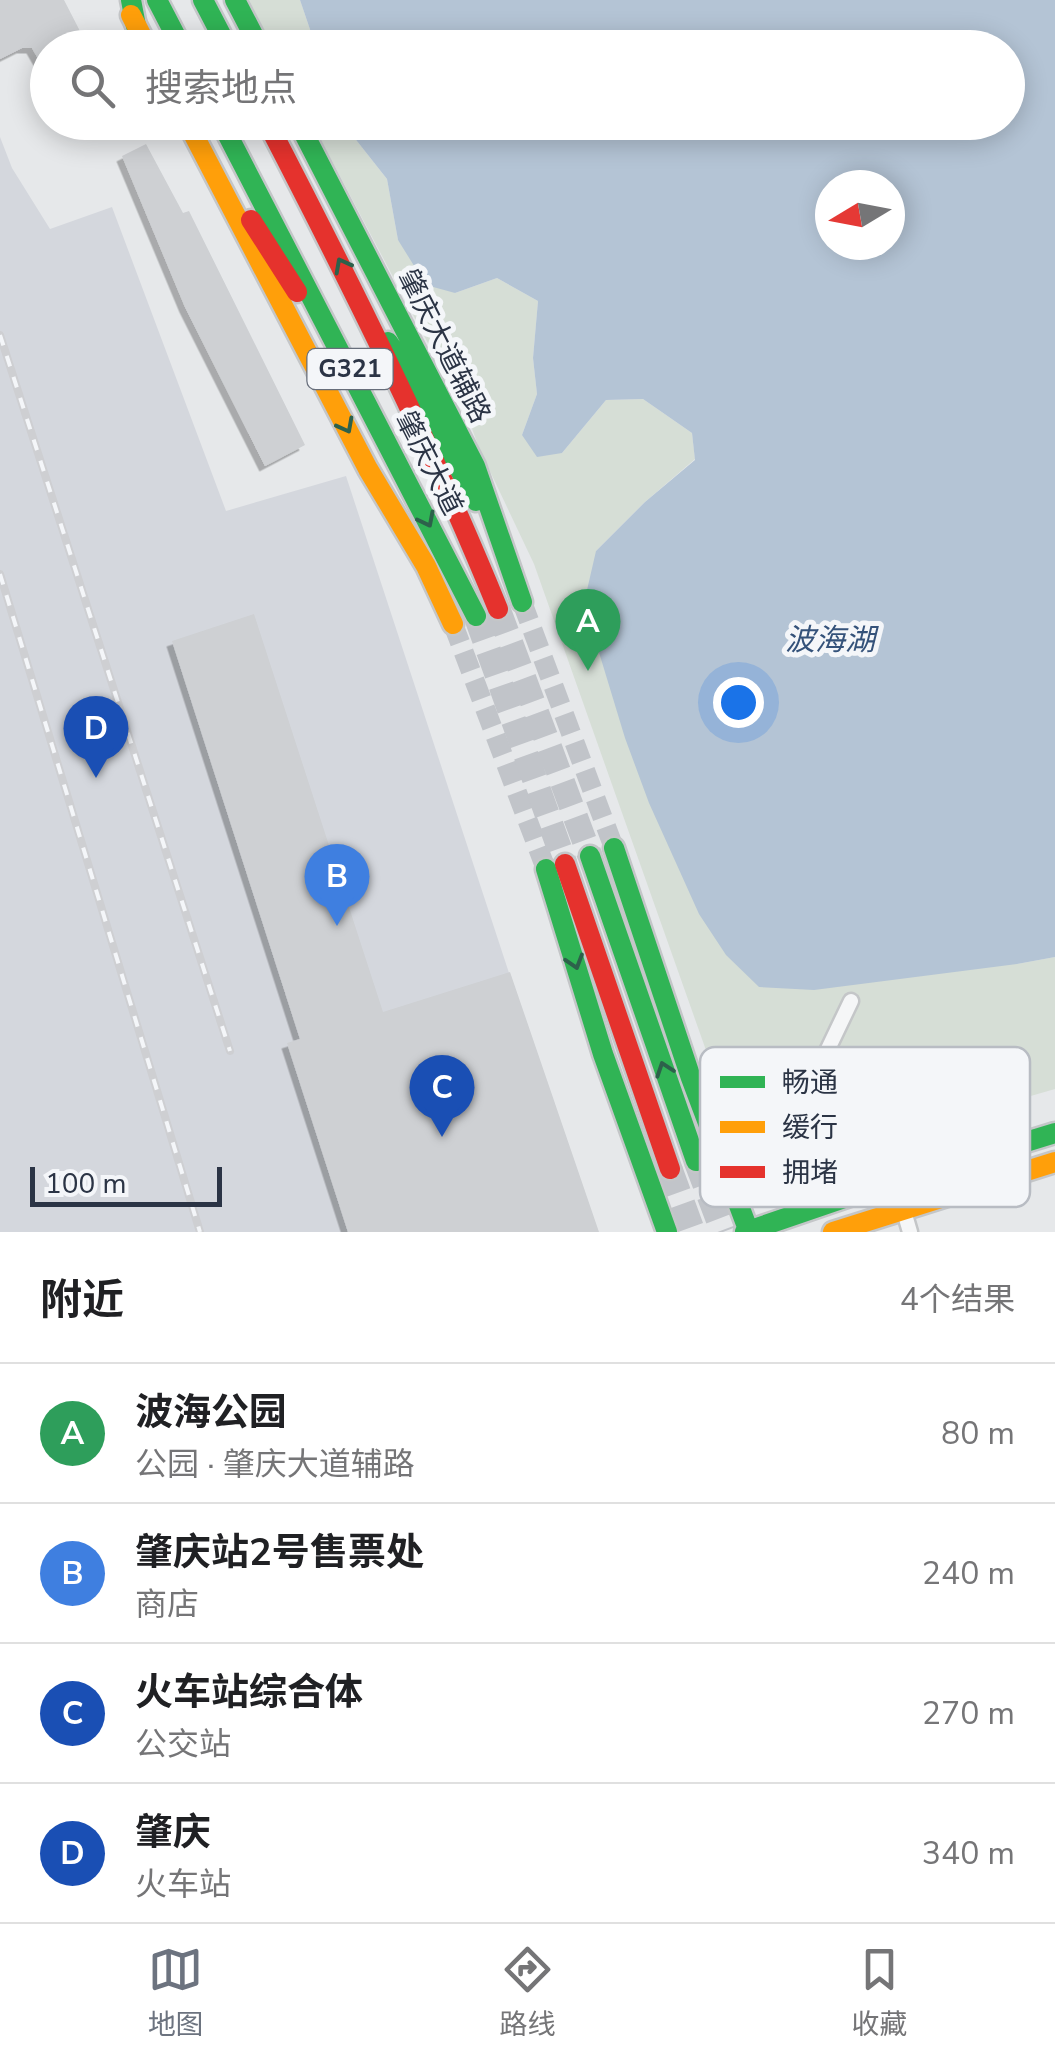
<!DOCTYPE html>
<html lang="zh">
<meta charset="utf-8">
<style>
body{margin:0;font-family:"Nunito Sans","Noto Sans SC",sans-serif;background:#f2f2f2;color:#202124}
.compass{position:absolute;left:815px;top:170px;width:90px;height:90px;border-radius:50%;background:#fff;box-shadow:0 5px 25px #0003;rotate:260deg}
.scale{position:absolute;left:30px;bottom:25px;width:192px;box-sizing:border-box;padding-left:10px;border:5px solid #2b3445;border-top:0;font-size:28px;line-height:35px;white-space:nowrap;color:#2b3445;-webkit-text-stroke:8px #f4f6f9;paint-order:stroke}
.you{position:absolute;left:738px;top:702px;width:35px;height:35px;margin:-25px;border:8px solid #fff;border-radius:50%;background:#1a73e8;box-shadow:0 0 0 15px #1a73e833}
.badge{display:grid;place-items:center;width:65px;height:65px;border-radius:50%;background:#6c737f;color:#fff;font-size:32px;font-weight:700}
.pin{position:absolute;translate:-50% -82px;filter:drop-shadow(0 2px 5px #0008)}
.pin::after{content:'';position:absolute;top:52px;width:35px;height:30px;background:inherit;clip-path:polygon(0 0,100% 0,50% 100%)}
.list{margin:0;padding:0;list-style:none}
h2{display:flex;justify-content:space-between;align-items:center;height:130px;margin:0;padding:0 40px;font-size:42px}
h2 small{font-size:32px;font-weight:400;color:#757577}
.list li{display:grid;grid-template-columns:65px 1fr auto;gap:30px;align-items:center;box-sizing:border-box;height:140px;padding:0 40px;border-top:2px solid #e0e0e0}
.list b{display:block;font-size:38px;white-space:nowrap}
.list p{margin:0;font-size:32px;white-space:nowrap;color:#757577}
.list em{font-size:32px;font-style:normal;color:#757577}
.icon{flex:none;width:55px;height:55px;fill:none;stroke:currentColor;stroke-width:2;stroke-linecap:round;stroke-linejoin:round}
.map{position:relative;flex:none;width:1055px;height:1232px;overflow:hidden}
.search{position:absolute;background:#fff;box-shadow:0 5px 25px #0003;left:30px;right:30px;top:30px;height:110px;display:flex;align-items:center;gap:25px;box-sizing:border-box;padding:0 35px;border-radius:55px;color:#757577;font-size:38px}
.sheet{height:690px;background:#fff}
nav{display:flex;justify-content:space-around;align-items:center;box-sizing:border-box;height:140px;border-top:2px solid #e0e0e0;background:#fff;font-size:28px;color:#757577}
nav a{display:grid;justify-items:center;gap:5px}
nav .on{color:#6c737f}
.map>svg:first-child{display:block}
.built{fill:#d4d7dd}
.green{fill:#d6ded6}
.water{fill:#b4c4d5;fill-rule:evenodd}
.building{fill:#ced0d3;filter:url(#shadow)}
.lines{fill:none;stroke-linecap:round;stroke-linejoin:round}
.secondary-tunnel{stroke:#c1c4c9;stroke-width:20;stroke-dasharray:20 10;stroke-linecap:butt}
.highway-tunnel{stroke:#c1c4c9;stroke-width:25;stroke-dasharray:25 12;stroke-linecap:butt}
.street-casing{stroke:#c4c6c8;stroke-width:19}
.fast-casing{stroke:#c4c6c8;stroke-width:25}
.slow-casing{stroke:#c4c6c8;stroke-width:25}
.jam-casing{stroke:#c4c6c8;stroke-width:25}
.street{stroke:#f5f6f7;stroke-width:14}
.fast{stroke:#30b455;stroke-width:20}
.slow{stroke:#ff9f0a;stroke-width:20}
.jam{stroke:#e5322d;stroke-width:20}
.rail-casing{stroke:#cecfd2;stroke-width:8}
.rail{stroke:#f4f6f9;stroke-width:4;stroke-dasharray:11;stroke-linecap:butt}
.oneway{stroke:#2d614b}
.labels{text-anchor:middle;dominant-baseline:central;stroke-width:10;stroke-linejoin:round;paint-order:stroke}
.shield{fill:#f4f6f9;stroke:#676e7b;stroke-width:2.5}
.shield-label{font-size:25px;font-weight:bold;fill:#2b3445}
.street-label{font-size:28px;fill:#2b3445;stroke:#f4f6f9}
.water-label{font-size:30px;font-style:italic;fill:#34527a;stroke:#f4f6f9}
.key{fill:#f4f6f9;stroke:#b8bcc3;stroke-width:2.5}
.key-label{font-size:28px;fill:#2b3445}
</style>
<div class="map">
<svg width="1055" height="1232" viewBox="0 0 1055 1232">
<defs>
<filter id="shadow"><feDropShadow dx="-5.5" dy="5.5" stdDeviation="0" flood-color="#0004"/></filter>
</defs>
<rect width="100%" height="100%" fill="#e6e8ea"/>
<!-- built -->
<path class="built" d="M0,137L12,168L50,229L112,207L226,511L346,476L594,1232H0Z"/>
<!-- green -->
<path class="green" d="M249,0H300L316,47H273Z
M312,123H352L353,136L387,179L398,240L455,293L497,278L538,301L533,358L537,394L522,435L562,453L606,400L643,399L692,433L695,459L645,502L596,551L1017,964L1055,957V1089L824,1156C762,1168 755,1155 725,1104L534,564L479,448L470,423Z"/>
<!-- water -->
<path class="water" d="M300,0H1055V957L1017,964L814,990L759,987L726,955L699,914L649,803L625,738L584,603L596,551L645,502L695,460L692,433L643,399L606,400L562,453L537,457L522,435L537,394L533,358L538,301L497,278L455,293L426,285L398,240L387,179L353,136L352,123L1008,122V48L316,47ZM830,185H890V245H830Z"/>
<!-- building -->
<path class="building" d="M0,0H64L82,35L85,33L92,48H48V76L32,48H22L0,59Z
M146,144L183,213L189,211L305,445L265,466L185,307L122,156Z
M254,614L383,1012L510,972L599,1232H348L287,1043L300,1039L172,641Z"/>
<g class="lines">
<!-- secondary-tunnel -->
<path class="secondary-tunnel" d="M522,602L614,848
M453,624L546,869"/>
<!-- highway-tunnel -->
<path class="highway-tunnel" d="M498,609L590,856
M476,616L565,864
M696,1161L723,1232
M670,1169L693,1232"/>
<!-- street casing -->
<g class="street-casing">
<path id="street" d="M762,1187L851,1001
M903,1208L910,1232"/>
</g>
<!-- fast casing -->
<g class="fast-casing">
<path id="fast" d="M131,0L136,26
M157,0L182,48
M203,0L228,48
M235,0L260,48
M221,122L476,616
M298,122L475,466L522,602
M388,342L411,376L476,501
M614,848L691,1078L749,1232
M590,856L696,1161
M546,869L603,1054L667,1232
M721,1159L770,1190L787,1195H834
M745,1232L853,1195L1055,1133"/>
</g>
<!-- slow casing -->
<g class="slow-casing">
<path id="slow" d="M131,15L148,48
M187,122L368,469L426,566L453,624
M833,1232L1055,1162"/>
</g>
<!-- jam casing -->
<g class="jam-casing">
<path id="jam" d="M267,122C350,282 430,442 498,609
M251,220L297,292
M565,864L670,1169"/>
</g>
<!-- street -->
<use href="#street" class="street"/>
<!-- fast -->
<use href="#fast" class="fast"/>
<!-- slow -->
<use href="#slow" class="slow"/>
<!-- jam -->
<use href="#jam" class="jam"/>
<!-- rail casing -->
<g class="rail-casing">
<path id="rail" d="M0,335L230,1051
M0,574L200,1232"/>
</g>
<!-- rail -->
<use href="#rail" class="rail"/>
</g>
<!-- one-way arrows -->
<defs><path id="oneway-chevron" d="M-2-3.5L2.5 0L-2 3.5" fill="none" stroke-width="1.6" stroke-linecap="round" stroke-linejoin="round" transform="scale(2.5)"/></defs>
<g class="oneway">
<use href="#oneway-chevron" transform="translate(342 265) rotate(-118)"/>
<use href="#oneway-chevron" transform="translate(346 426) rotate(62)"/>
<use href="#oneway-chevron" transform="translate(427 520) rotate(63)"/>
<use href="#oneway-chevron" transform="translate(575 962) rotate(73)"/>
<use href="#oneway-chevron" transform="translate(664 1069) rotate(-109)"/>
</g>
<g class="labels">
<!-- shield labels -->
<rect class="shield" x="307.5" y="349" width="85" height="40" rx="8"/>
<g class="shield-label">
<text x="350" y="369">G321</text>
</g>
<!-- street labels -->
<g class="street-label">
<text transform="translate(444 346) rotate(63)">肇庆大道辅路</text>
<text transform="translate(429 463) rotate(63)">肇庆大道</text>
</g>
<!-- water labels -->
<g class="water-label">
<text x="830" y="640">波海湖</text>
</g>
</g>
<!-- legend -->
<rect x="700" y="1047" width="330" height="160" rx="15" class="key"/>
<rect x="720" y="1076" width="45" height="12" fill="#30b455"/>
<rect x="720" y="1121" width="45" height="12" fill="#ff9f0a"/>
<rect x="720" y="1166" width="45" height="12" fill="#e5322d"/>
<g class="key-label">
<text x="782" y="1092">畅通</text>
<text x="782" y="1137">缓行</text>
<text x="782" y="1182">拥堵</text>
</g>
</svg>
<svg class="compass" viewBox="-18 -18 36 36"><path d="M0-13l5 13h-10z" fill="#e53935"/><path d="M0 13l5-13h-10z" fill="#757577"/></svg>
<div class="scale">100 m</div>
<div class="you"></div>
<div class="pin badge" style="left:588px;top:671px;background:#2e9e5b">A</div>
<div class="pin badge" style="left:337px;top:926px;background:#3f7fe0">B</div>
<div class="pin badge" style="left:442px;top:1137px;background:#1a4fb4">C</div>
<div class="pin badge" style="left:96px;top:778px;background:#1a4fb4">D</div>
<div class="search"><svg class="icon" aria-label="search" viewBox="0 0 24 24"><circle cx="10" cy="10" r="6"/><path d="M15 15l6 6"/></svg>搜索地点</div>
</div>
<section class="sheet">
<h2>附近<small>4个结果</small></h2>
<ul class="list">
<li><span class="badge" style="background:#2e9e5b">A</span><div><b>波海公园</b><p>公园 · 肇庆大道辅路</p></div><em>80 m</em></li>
<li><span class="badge" style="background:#3f7fe0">B</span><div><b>肇庆站2号售票处</b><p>商店</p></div><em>240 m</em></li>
<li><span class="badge" style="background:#1a4fb4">C</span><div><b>火车站综合体</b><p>公交站</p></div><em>270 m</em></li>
<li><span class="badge" style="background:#1a4fb4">D</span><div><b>肇庆</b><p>火车站</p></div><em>340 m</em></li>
</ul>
</section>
<nav>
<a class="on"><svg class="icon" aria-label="map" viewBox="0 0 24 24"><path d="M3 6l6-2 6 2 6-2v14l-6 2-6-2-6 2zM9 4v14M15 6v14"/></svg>地图</a>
<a><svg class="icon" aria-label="directions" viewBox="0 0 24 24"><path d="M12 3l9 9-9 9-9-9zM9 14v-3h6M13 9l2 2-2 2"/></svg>路线</a>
<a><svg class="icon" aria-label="saved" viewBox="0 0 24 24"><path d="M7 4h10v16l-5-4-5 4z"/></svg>收藏</a>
</nav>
